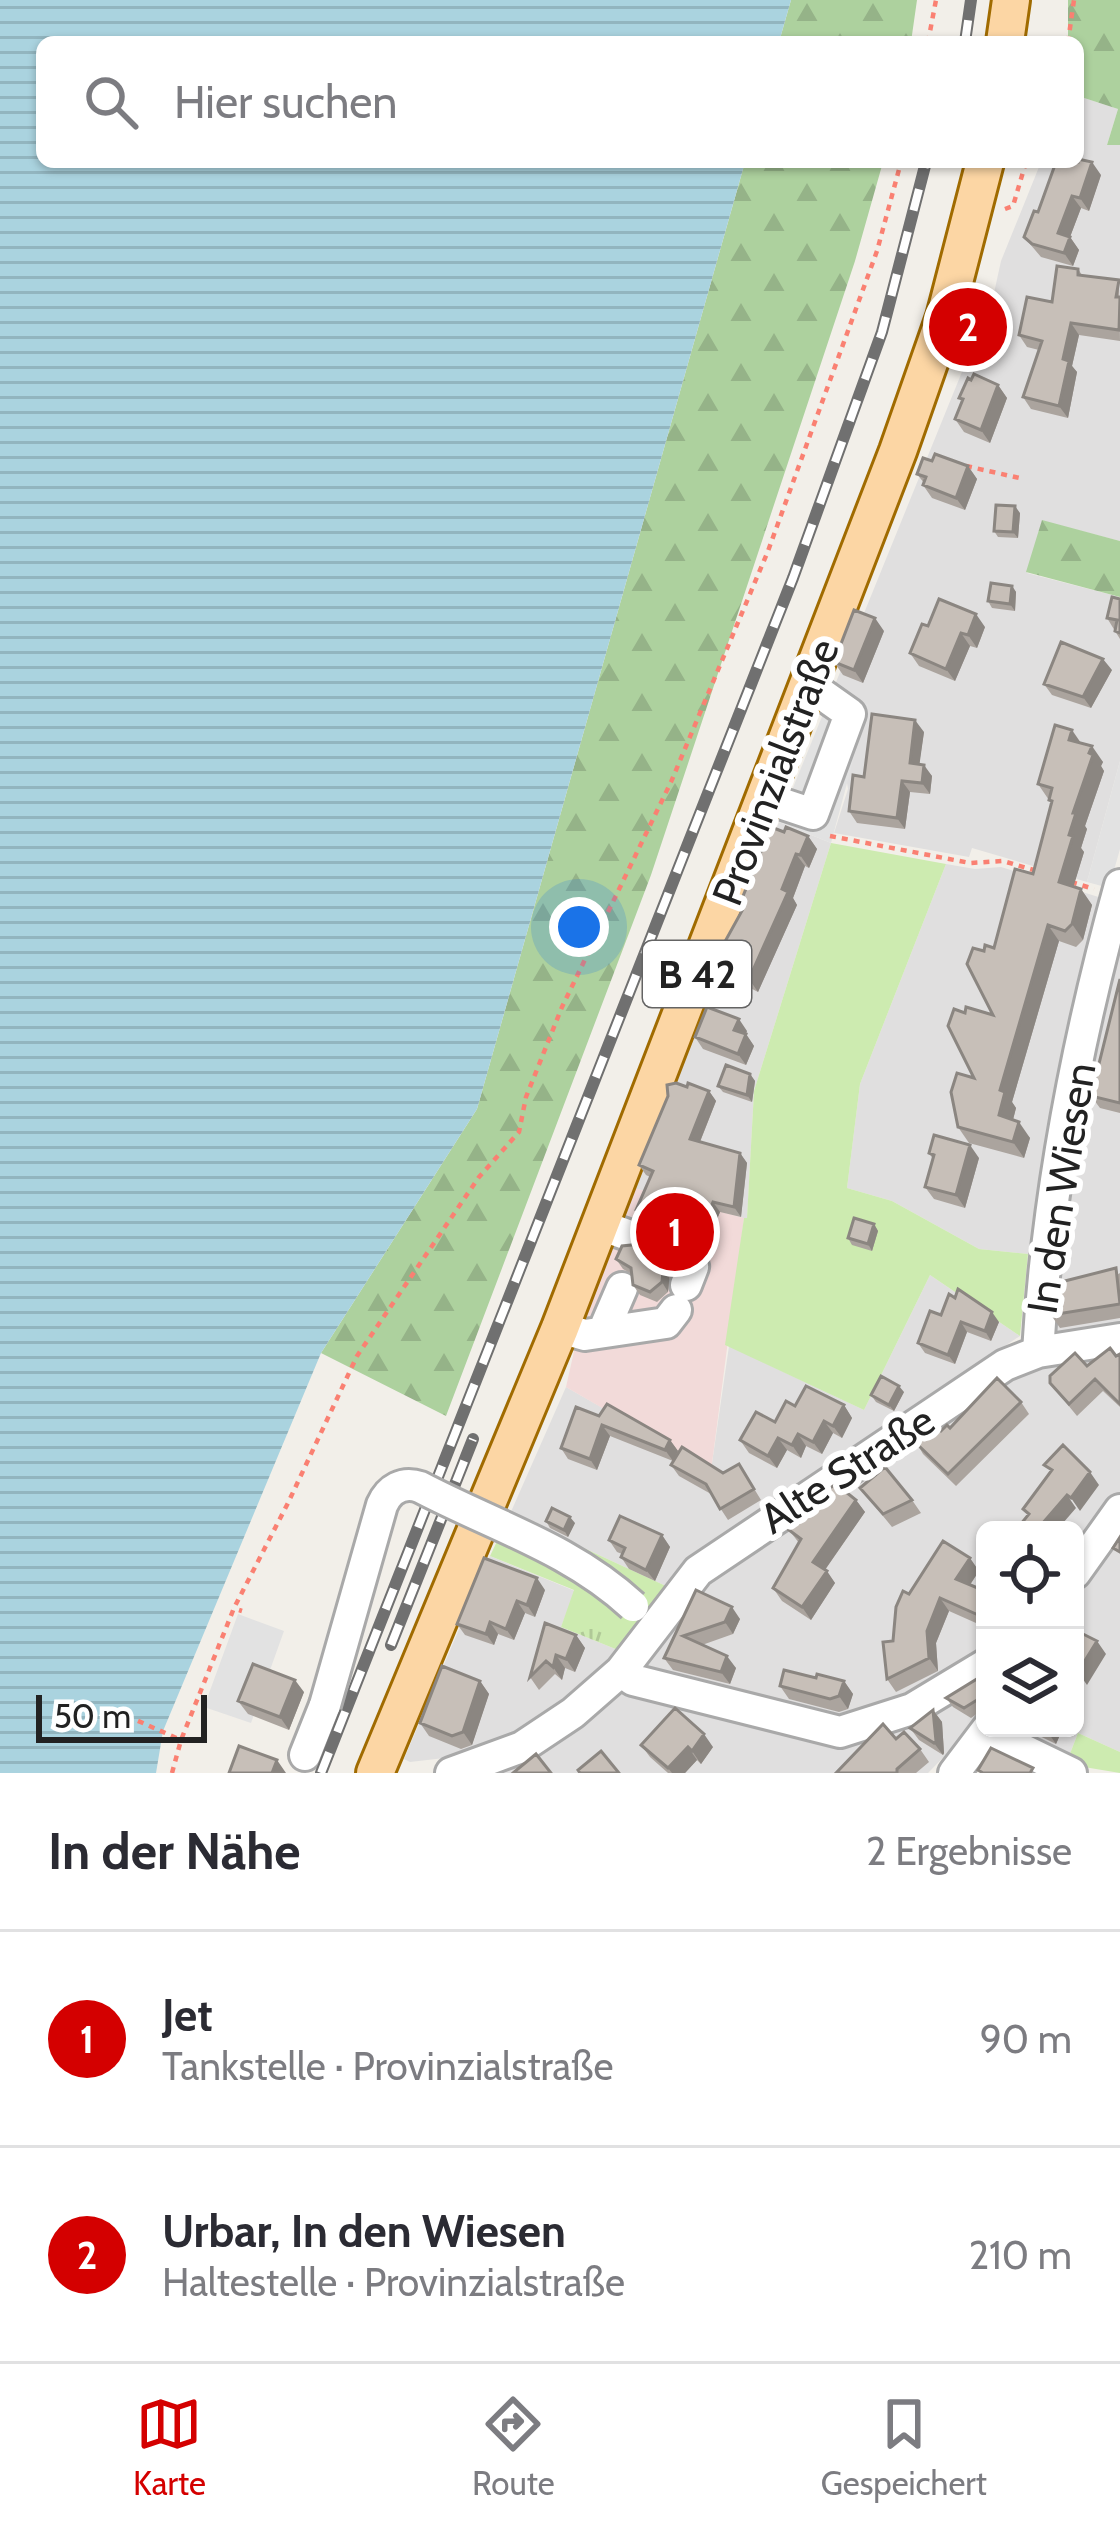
<!DOCTYPE html>
<html lang="de">
<meta charset="utf-8">
<style>
body{margin:0;font-family:Cabin,sans-serif;background:#f7f7f7;color:#2b2b33}
.controls{position:absolute;right:36px;bottom:36px;display:grid;overflow:hidden;border-radius:18px;box-shadow:0 3px 9px #0004}
.controls button{width:108px;height:108px;display:grid;place-items:center;padding:0;border:0;border-bottom:3px solid #e1e1e2;background:#fff;color:#2b2b33;font:60px sans-serif}
.scale{position:absolute;left:36px;bottom:30px;width:171px;box-sizing:border-box;padding-left:12px;border:6px solid #222;border-top:0;font-size:33px;line-height:42px;white-space:nowrap;color:#222;-webkit-text-stroke:9px #fff;paint-order:stroke}
.you{position:absolute;left:579px;top:927px;width:42px;height:42px;margin:-30px;border:9px solid #fff;border-radius:50%;background:#1a73e8;box-shadow:0 0 0 18px #1a73e833}
.badge{display:grid;place-items:center;width:78px;height:78px;border-radius:50%;background:#d40000;color:#fff;font-size:39px;font-weight:700}
.pin{position:absolute;translate:-50% -50%;border:6px solid #fff;box-shadow:0 3px 12px #0006}
.list{margin:0;padding:0;list-style:none}
h2{display:flex;justify-content:space-between;align-items:center;height:156px;margin:0;padding:0 48px;font-size:51px}
h2 small{font-size:39px;font-weight:400;color:#7c7c81}
.list li{display:grid;grid-template-columns:78px 1fr auto;gap:36px;align-items:center;box-sizing:border-box;height:216px;padding:0 48px;border-top:3px solid #e1e1e2}
.list b{display:block;font-size:45px;white-space:nowrap}
.list p{margin:0;font-size:39px;white-space:nowrap;color:#7c7c81}
.list em{font-size:39px;font-style:normal;color:#7c7c81}
.icon{flex:none;width:66px;height:66px;fill:none;stroke:currentColor;stroke-width:2;stroke-linecap:round;stroke-linejoin:round}
.map{position:relative;flex:none;width:1120px;height:1773px;overflow:hidden}
.search{position:absolute;background:#fff;box-shadow:0 3px 9px #0004;left:36px;right:36px;top:36px;height:132px;display:flex;align-items:center;gap:30px;box-sizing:border-box;padding:0 42px;border-radius:18px;color:#7c7c81;font-size:45px}
.sheet{height:588px;background:#fff}
nav{display:flex;justify-content:space-around;align-items:center;box-sizing:border-box;height:168px;border-top:3px solid #e1e1e2;background:#fff;font-size:33px;color:#7c7c81}
nav a{display:grid;justify-items:center;gap:6px}
nav .on{color:#d40000}
.map>svg:first-child{display:block}
.residential{fill:#e0dfdf}
.commercial{fill:#f2dad9}
.grass{fill:url(#grass-tufts)}
.forest{fill:url(#forest-firs)}
.garden{fill:#cdebb0}
.parking{fill:#e2e2e2}
.water{fill:url(#water-rules)}
.lines{fill:none;stroke-linecap:round;stroke-linejoin:round}
.minor-casing{stroke:#a9a9a9;stroke-width:36}
.major-casing{stroke:#a06b00;stroke-width:42}
.path{stroke:#fa8072;stroke-width:4.5;stroke-dasharray:6 6;stroke-linecap:butt}
.minor{stroke:#fff;stroke-width:30}
.major{stroke:#fcd6a4;stroke-width:36}
.rail-casing{stroke:#707070;stroke-width:12}
.rail{stroke:#fff;stroke-width:8;stroke-dasharray:22;stroke-linecap:butt}
.minor-bridge-casing{stroke:#a9a9a9;stroke-width:36;stroke-linecap:butt}
.minor-bridge{stroke:#fff;stroke-width:30}
.wall{fill:#aba49e}
.shaded-wall{fill:#8b8681}
.building{fill:#c7bfb8;stroke:#8b8681;stroke-width:3}
.labels{text-anchor:middle;dominant-baseline:central;stroke-width:12;stroke-linejoin:round;paint-order:stroke}
.shield{fill:#fff;stroke:#646464;stroke-width:3}
.shield-label{font-size:39px;font-weight:bold;fill:#222}
.street-label{font-size:42px;fill:#222;stroke:#fff}
</style>
<div class="map">
<svg width="1120" height="1773" viewBox="0 0 1120 1773">
<defs>
<pattern id="grass-tufts" width="24" height="20" patternUnits="userSpaceOnUse" patternTransform="scale(3)"><rect width="24" height="20" fill="#cdebb0"/><path d="M3 7l-1-3M5 7V3M7 7l1-3M15 17l-1-3M17 17v-4M19 17l1-3" fill="none" stroke="#b0c997"/></pattern>
<pattern id="forest-firs" width="22" height="20" patternUnits="userSpaceOnUse" patternTransform="scale(3)"><rect width="22" height="20" fill="#add19e"/><path d="M5 1l3.5 6h-7zM16 11l3.5 6h-7z" fill="#95b388"/></pattern>
<pattern id="water-rules" width="6" height="5" patternUnits="userSpaceOnUse" patternTransform="scale(3)"><rect width="6" height="5" fill="#aad3df"/><path d="M0 2.5h6" fill="none" stroke="#92b5bf"/></pattern>
</defs>
<rect width="100%" height="100%" fill="#f2efe9"/>
<!-- residential -->
<path class="residential" d="M1078,96L1118,109L1107,145H1120V541L1042,521L1027,573L1120,597V761L1087,882L972,848L969,857L834,833L848,789L832,692L994,293L1001,261L1041,162H1078Z
M779,822L831,843L754,1091L747,1219L634,1188Z
M946,864L975,869L1001,867L1105,899L1062,1065L1028,1254L979,1249L892,1201L847,1188L860,1084Z
M1120,944V1324L1061,1334L1055,1330L1049,1291L1059,1217Z
M930,1275L1020,1336L745,1519L668,1587L510,1514L566,1387L711,1470L729,1346L864,1410Z
M1120,1352V1492L1075,1553V1530H985V1657L913,1700L834,1727L637,1667L706,1577L1011,1373Z
M1120,1528V1752L1078,1733L1066,1764L1003,1728H1075V1596Z
M490,1556L575,1591L561,1627L618,1650L606,1669L588,1684L520,1733L453,1757L410,1762L404,1759Z
M985,1672V1707L978,1722L928,1773H483L622,1691L837,1744Z"/>
<!-- commercial -->
<path class="commercial" d="M634,1188L744,1218L711,1471L566,1387L575,1347Z"/>
<!-- grass -->
<path class="grass" d="M510,1514L668,1587L618,1650L561,1627L574,1590L490,1556Z"/>
<!-- forest -->
<path class="forest" d="M791,0H917L911,42H779Z
M1068,0H1120V145H1107L1118,109L1078,96V42H1068Z
M745,162H883L855,261L651,875L446,1416L321,1353L477,1109Z
M1042,520L1120,541V597L1026,572Z"/>
<!-- garden -->
<path class="garden" d="M831,843L946,864L860,1084L847,1188L892,1201L979,1249L1028,1254L1020,1336L930,1275L864,1410L725,1345L744,1218H747L754,1091Z
M1078,1733L1120,1752V1773L1066,1764Z"/>
<!-- parking -->
<path class="parking" d="M832,692L868,705L831,843L779,822Z
M1120,761V849L1109,888L1087,882Z
M238,1614L284,1631L251,1723L204,1707Z"/>
<!-- water -->
<path class="water" d="M0,0H791L779,42H42V162H745L477,1109L321,1353L163,1731L156,1773H0Z"/>
<g class="lines">
<!-- minor casing -->
<g class="minor-casing">
<path id="minor" d="M765,798L813,814L850,714L809,685
M600,1225L636,1238
M684,1257L693,1267L686,1285
M560,1328L585,1335L666,1323L676,1310
M603,1332L622,1288
M1038,1352C1047,1195 1078,1036 1120,885
M1075,1573L1120,1510
M621,1671L633,1680L840,1732L912,1709L985,1665
M986,1732L1071,1773
M305,1755L325,1705
M451,1773L522,1747L573,1713L621,1671L698,1571L1005,1365L1038,1352L1120,1339
M954,1773L988,1728"/>
</g>
<!-- major casing -->
<g class="major-casing">
<path id="major" d="M1005,42L1011,0
M375,1773L560,1328L898,451L945,317L985,162"/>
</g>
<!-- path -->
<path class="path" d="M928,42L936,0
M1068,42L1074,0
M1005,209L1013,206L1026,162
M966,466L1024,479
M830,836L970,863L1003,861L1037,871
M1071,882L1094,889
M239,1610L242,1611
M127,1716L181,1740
M172,1773L181,1740L234,1608L288,1503L357,1356L479,1177L519,1132L526,1097L562,1007L671,782L768,551L877,251L901,162"/>
<!-- minor -->
<use href="#minor" class="minor"/>
<!-- major -->
<use href="#major" class="major"/>
<!-- rail casing -->
<g class="rail-casing">
<path id="rail" d="M965,42L971,0
M391,1645L473,1439
M321,1773L793,578L882,332L926,162"/>
</g>
<!-- rail -->
<use href="#rail" class="rail"/>
<!-- minor-bridge casing -->
<g class="minor-bridge-casing">
<path id="minor-bridge" d="M325,1705L382,1505C389,1489 403,1481 420,1487C494,1526 570,1548 633,1606"/>
</g>
<!-- minor-bridge -->
<use href="#minor-bridge" class="minor-bridge"/>
</g>
<!-- wall -->
<path class="wall" d="M1101,175L1089,211L1081,208L1070,237L1079,250L1073,266L1041,257L1024,237L1038,212Z
M1078,269L1082,275L1119,280L1120,341L1079,335L1072,366L1077,372L1068,418L1031,409L1023,397L1039,350L1027,347L1019,335L1052,302Z
M998,385L1007,398L990,443L964,432L955,419L962,402L959,398Z
M932,461L968,466L977,479L965,510L932,498L923,485L924,483L917,474Z
M1020,513L1018,538L998,537L994,531Z
M1012,586L1016,592L1015,611L992,608L988,601Z
M1120,599V639L1107,618Z
M928,626L985,627L977,648L970,646L955,681L919,666L910,653Z
M884,631L863,683L843,675L834,662Z
M1112,670L1091,708L1052,695L1044,684Z
M924,732L919,764L932,776L930,794L910,792L905,829L857,823L849,811L864,777Z
M1082,744L1103,762L1101,766L1104,771L1085,826L1087,829L1081,848L1084,852L1073,887L1081,889L1092,905L1083,940L1076,947L1059,941L1012,1102L1016,1108L1013,1120L1030,1138L1024,1158L969,1143L958,1127L974,1078L965,1013L993,1015L984,951L994,948L1033,874L1051,803L1038,784Z
M784,832L808,836L817,849L809,868L805,866L793,898L797,905L758,992L727,976L718,963L742,911L739,906Z
M1120,979V1113L1100,1108L1091,1096Z
M747,1031L746,1034L754,1046L746,1065L703,1049L695,1037Z
M750,1074L755,1081L752,1102L723,1092L718,1086Z
M687,1087L709,1091L716,1101L700,1142L740,1153L747,1163L741,1217L720,1212L704,1250L691,1239L681,1238L666,1250L665,1262L670,1271L668,1292L657,1302L640,1295L633,1285L632,1274L623,1269L616,1259L641,1244L648,1234L646,1222L636,1210L650,1177L646,1175L639,1165Z
M929,1153L979,1158L965,1208L934,1199L925,1187L933,1159Z
M874,1224L878,1231L872,1251L852,1245L848,1238Z
M1120,1273V1318L1060,1328L1051,1315Z
M941,1315L999,1322L991,1341L967,1332L955,1364L925,1353L918,1343Z
M1120,1354V1407L1103,1391L1077,1416L1050,1383L1087,1366Z
M904,1392L894,1411L876,1402L871,1395Z
M1021,1402L1029,1414L956,1486L923,1454L911,1433L941,1431Z
M844,1405L852,1418L842,1438L833,1433L822,1454L806,1446L801,1458L787,1450L777,1468L749,1453L740,1440L775,1422L795,1406Z
M576,1407L670,1440L678,1451L673,1461L610,1436L597,1470L568,1459L561,1448Z
M739,1464L761,1500L728,1520L711,1494L679,1476L671,1465L723,1473Z
M860,1488L912,1500L921,1513L892,1527Z
M856,1500L865,1512L825,1570L835,1583L811,1620L782,1601L773,1588L799,1543L789,1530Z
M546,1521L575,1523L568,1537L550,1528Z
M662,1535L670,1547L655,1581L629,1569L621,1557L622,1554L617,1552L609,1540Z
M979,1571L970,1585L985,1591V1627L949,1611L936,1643L938,1671L896,1692L887,1679L893,1641L909,1594Z
M545,1590L535,1617L525,1613L514,1640L498,1634L494,1645L465,1635L457,1624Z
M696,1590L740,1619L733,1634L702,1645L736,1668L730,1684L673,1670L664,1658Z
M576,1635L585,1648L575,1672L565,1668L562,1680L555,1674L539,1690L530,1677Z
M985,1674L984,1709L971,1718L953,1707L946,1698Z
M816,1678L844,1681L853,1694L848,1709L839,1712L789,1699L780,1686Z
M480,1681L489,1694L472,1745L461,1749L429,1736L420,1723Z
M304,1692L289,1730L248,1714L238,1701Z
M933,1710L942,1722L944,1753L943,1755L919,1740L910,1728Z
M1023,1728H1063L1056,1744Z
M896,1739L920,1749L929,1762L916,1773H836Z
M641,1745L713,1747L701,1764L697,1760L685,1773H668L650,1757Z"/>
<!-- shaded-wall -->
<path class="shaded-wall" d="M1092,162L1101,175L1089,211L1080,198Z
M1072,196L1081,208L1070,237L1079,250L1073,266L1064,253L1058,233Z
M1071,323L1079,335L1072,366L1077,372L1068,418L1059,406L1063,359Z
M998,385L1007,398L990,443L981,430Z
M968,466L977,479L965,510L956,498Z
M1015,506L1020,513L1018,538L1013,532Z
M1012,586L1016,592L1015,611L1010,604Z
M976,614L985,627L977,648L968,635Z
M875,618L884,631L863,683L854,670Z
M961,633L970,646L955,681L946,669Z
M1103,659L1112,670L1091,708L1083,697Z
M915,720L924,732L918,775L910,763Z
M1072,730L1083,746L1069,740Z
M1092,746L1103,762L1101,766L1104,771L1085,826L1087,829L1081,848L1084,852L1070,898L1059,882L1073,813Z
M924,765L932,776L930,794L922,783Z
M902,781L910,792L905,829L897,818Z
M808,836L817,849L809,868L800,855Z
M796,854L805,866L793,898L797,905L758,992L749,979Z
M1081,889L1092,905L1083,940L1072,924Z
M1048,925L1059,941L1012,1102L1016,1108L1010,1131L999,1115L1000,1090Z
M739,1019L747,1031L742,1041L734,1030Z
M746,1034L754,1046L746,1065L738,1054Z
M750,1074L755,1081L752,1102L747,1095Z
M709,1091L716,1101L697,1149L690,1139Z
M1019,1122L1030,1138L1024,1158L1013,1142Z
M970,1145L979,1158L965,1208L956,1195Z
M740,1153L747,1163L741,1217L734,1207Z
M713,1202L720,1212L704,1250L697,1240Z
M874,1224L878,1231L872,1251L868,1244Z
M659,1240L666,1250L665,1262L670,1271L668,1292L662,1282Z
M992,1312L999,1322L991,1341L985,1331Z
M961,1322L967,1332L955,1364L948,1355Z
M899,1386L904,1392L894,1411L889,1405Z
M844,1405L852,1418L842,1438L833,1426Z
M824,1421L833,1433L822,1454L813,1442Z
M602,1425L610,1436L597,1470L590,1459Z
M798,1434L806,1446L801,1458L792,1445Z
M778,1438L787,1450L777,1468L768,1456Z
M670,1440L678,1451L673,1461L665,1450Z
M1090,1472L1099,1485L1080,1511L1071,1498Z
M1067,1495L1076,1508L1057,1530H1042V1524Z
M856,1500L865,1512L822,1574L813,1562Z
M570,1517L575,1523L568,1537L564,1530Z
M662,1535L670,1547L655,1581L646,1570Z
M970,1558L979,1571L965,1592L956,1579Z
M827,1571L835,1583L811,1620L802,1607Z
M537,1578L545,1590L535,1617L527,1605Z
M940,1598L949,1611L936,1643L938,1671L929,1658L927,1631Z
M517,1601L525,1613L514,1640L506,1629Z
M732,1607L740,1619L733,1634L725,1622Z
M490,1622L498,1634L494,1645L486,1634Z
M576,1635L585,1648L575,1672L566,1659Z
M1097,1641L1106,1654L1087,1685L1078,1672Z
M556,1655L565,1668L562,1680L553,1667Z
M727,1656L736,1668L730,1684L721,1672Z
M1075,1674L1081,1682L1075,1694Z
M295,1680L304,1692L289,1730L280,1717Z
M480,1681L489,1694L472,1745L463,1732Z
M844,1681L853,1694L848,1709L839,1696Z
M985,1684V1707L984,1709L977,1700Z
M933,1710L942,1722L944,1753L943,1755L934,1743Z
M1048,1728H1063L1056,1744L1047,1731Z
M704,1734L713,1747L701,1764L692,1751Z
M688,1747L697,1760L685,1773H672L668,1768Z
M277,1760L286,1773H272Z"/>
<!-- building -->
<path class="building" d="M1078,159L1092,162L1080,198L1072,196L1058,233L1070,237L1064,253L1032,244L1024,237L1034,211L1038,212L1056,162H1078Z
M1057,266L1078,269V275L1119,280L1116,297H1120L1119,330L1071,323L1063,359L1069,361L1059,406L1023,397L1042,341L1019,335L1027,297L1052,302Z
M974,374L998,385L981,430L955,419L963,399L959,398L968,378L971,380Z
M935,454L968,466L956,498L923,485L926,477L917,474L923,458L932,461Z
M996,505L1015,506L1013,532L994,531Z
M991,583L1012,586L1010,604L988,601Z
M1112,597L1120,599V633L1115,631L1117,620L1107,618Z
M939,599L976,614L968,635L961,633L946,669L910,653L922,624L928,626Z
M854,610L875,618L854,670L834,662Z
M1061,642L1103,659L1083,697L1044,684Z
M872,714L915,720L910,763L924,765L922,783L902,781L897,818L849,811L853,775L864,777Z
M1055,725L1072,730L1069,740L1092,746L1089,753L1093,755L1073,813H1076L1069,835L1073,836L1059,882L1081,889L1072,924L1065,931L1048,925L1000,1090L1005,1092L999,1115L1019,1122L1013,1142L958,1127L951,1092L957,1073L974,1078L948,1026L954,1009L965,1013L966,1007L993,1015L967,964L973,948L984,951L985,945L994,948L1015,869L1033,874L1052,801L1049,800L1052,788L1038,784Z
M771,827L784,832L786,827L808,836L800,855L796,854L782,889L788,892L749,979L718,963L717,956L743,909L739,906Z
M1120,979V1103L1091,1096Z
M707,1007L739,1019L734,1030L746,1034L738,1054L695,1037Z
M726,1065L750,1074L747,1095L718,1086Z
M676,1083L687,1087L688,1083L709,1091L690,1139L740,1153L734,1207L713,1202L697,1240L684,1229L674,1228L659,1240L658,1252L664,1261L662,1282L650,1292L633,1285L631,1268L616,1259L622,1246L641,1244L648,1234L645,1217L636,1210L653,1171L639,1165L668,1096L667,1085Z
M934,1135L970,1145L956,1195L925,1187L934,1155L929,1153Z
M854,1218L874,1224L868,1244L848,1238Z
M1116,1268L1120,1304L1051,1315L1053,1284Z
M958,1289L992,1312L985,1331L961,1322L948,1355L918,1343L930,1311L941,1315L949,1294L955,1298Z
M1110,1348L1116,1356L1120,1354V1404L1095,1379L1069,1404L1050,1383V1376L1075,1353L1087,1366Z
M881,1376L899,1386L889,1405L871,1395Z
M997,1378L1021,1402L948,1474L915,1442L917,1439L911,1433L931,1421L941,1431L947,1425L950,1428Z
M806,1386L844,1405L833,1426L824,1421L813,1442L798,1434L792,1445L778,1438L768,1456L740,1440L756,1412L775,1422L786,1401L795,1406Z
M607,1404L670,1440L665,1450L602,1425L590,1459L561,1448L576,1407L599,1416Z
M1063,1445L1090,1472L1071,1498L1067,1495L1042,1524L1045,1527L1042,1530H1016L1029,1514L1023,1509L1052,1470L1044,1465Z
M682,1447L723,1473L739,1464L754,1489L720,1509L706,1484L671,1465Z
M885,1467L912,1500L883,1514L860,1488Z
M836,1484L856,1500L813,1562L827,1571L802,1607L773,1588L801,1539L789,1530L815,1498Z
M552,1508L570,1517L564,1530L546,1521Z
M620,1516L662,1535L646,1570L621,1557L625,1548L609,1540Z
M1120,1537V1552L1113,1548Z
M943,1541L970,1558L956,1579L985,1591V1618L940,1598L927,1631L929,1658L887,1679L883,1642L893,1641L896,1607L903,1591L909,1594Z
M484,1558L537,1578L527,1605L517,1601L506,1629L490,1622L486,1634L457,1624Z
M696,1590L732,1607L725,1622L683,1636L727,1656L721,1672L664,1658Z
M545,1623L576,1635L566,1659L556,1655L553,1667L546,1661L530,1677Z
M1075,1630L1097,1641L1078,1672L1075,1671Z
M253,1664L295,1680L280,1717L238,1701Z
M442,1666L480,1681L463,1732L452,1736L420,1723Z
M784,1670L816,1678L817,1674L844,1681L839,1696L830,1699L780,1686Z
M985,1674V1684L977,1700L964,1708L946,1698Z
M675,1708L704,1734L692,1751L688,1747L668,1768L641,1745Z
M933,1710L936,1741L934,1743L910,1728Z
M883,1724L896,1739L904,1732L920,1749L897,1769V1773H836Z
M239,1746L277,1760L272,1773H229Z
M991,1748L1033,1768L1030,1773H983L978,1770Z
M601,1751L619,1773H580L578,1770Z
M536,1754L551,1773H513Z"/>
<g class="labels">
<!-- shield labels -->
<rect class="shield" x="643" y="941" width="108" height="66" rx="9"/>
<g class="shield-label">
<text x="697" y="974">B 42</text>
</g>
<!-- street labels -->
<g class="street-label">
<text transform="translate(775 772) rotate(-69)">Provinzialstraße</text>
<text transform="translate(1061 1188) rotate(-81)">In den Wiesen</text>
<text transform="translate(847 1469) rotate(-33)">Alte Straße</text>
</g>
</g>
</svg>
<div class="controls">
<button><svg class="icon" aria-label="locate" viewBox="0 0 24 24"><circle cx="12" cy="12" r="6"/><path d="M12 2v4M12 18v4M2 12h4M18 12h4"/></svg></button>
<button><svg class="icon" aria-label="layers" viewBox="0 0 24 24"><path d="M12 4l9 5-9 5-9-5zM3 14l9 5 9-5"/></svg></button>
</div>
<div class="scale">50 m</div>
<div class="you"></div>
<div class="pin badge" style="left:675px;top:1232px">1</div>
<div class="pin badge" style="left:968px;top:327px">2</div>
<div class="search"><svg class="icon" aria-label="search" viewBox="0 0 24 24"><circle cx="10" cy="10" r="6"/><path d="M15 15l6 6"/></svg>Hier suchen</div>
</div>
<section class="sheet">
<h2>In der Nähe<small>2 Ergebnisse</small></h2>
<ul class="list">
<li><span class="badge">1</span><div><b>Jet</b><p>Tankstelle · Provinzialstraße</p></div><em>90 m</em></li>
<li><span class="badge">2</span><div><b>Urbar, In den Wiesen</b><p>Haltestelle · Provinzialstraße</p></div><em>210 m</em></li>
</ul>
</section>
<nav>
<a class="on"><svg class="icon" aria-label="map" viewBox="0 0 24 24"><path d="M3 6l6-2 6 2 6-2v14l-6 2-6-2-6 2zM9 4v14M15 6v14"/></svg>Karte</a>
<a><svg class="icon" aria-label="directions" viewBox="0 0 24 24"><path d="M12 3l9 9-9 9-9-9zM9 14v-3h6M13 9l2 2-2 2"/></svg>Route</a>
<a><svg class="icon" aria-label="saved" viewBox="0 0 24 24"><path d="M7 4h10v16l-5-4-5 4z"/></svg>Gespeichert</a>
</nav>
